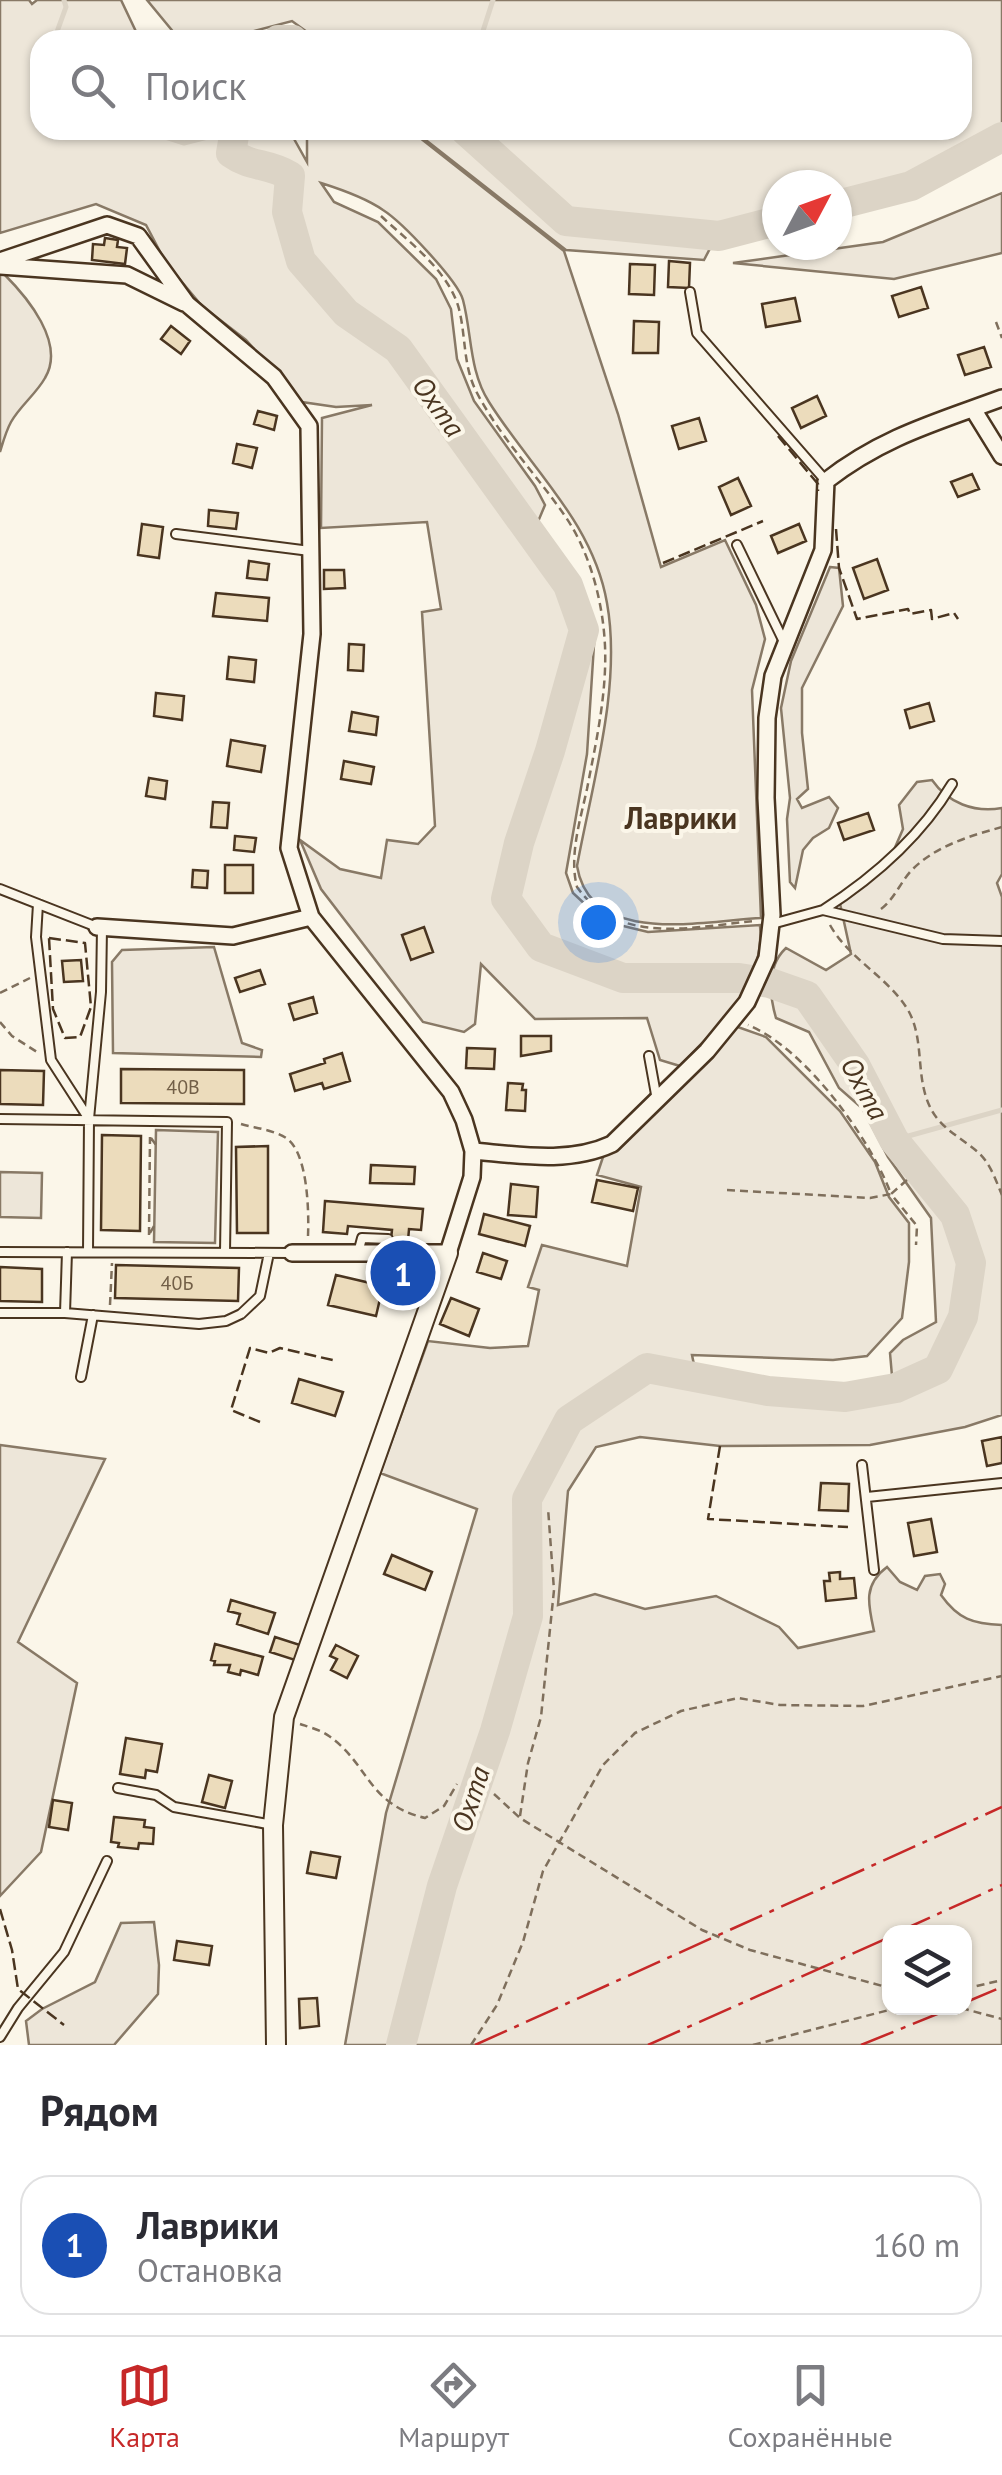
<!DOCTYPE html>
<html lang="ru">
<meta charset="utf-8">
<style>
body{margin:0;font-family:"PT Sans",sans-serif;background:#f7f7f7;color:#2b2b33}
.controls{position:absolute;right:30px;bottom:30px;display:grid;overflow:hidden;border-radius:20px;box-shadow:0 2px 8px #0004}
.controls button{width:90px;height:90px;display:grid;place-items:center;padding:0;border:0;border-bottom:2px solid #e1e1e2;background:#fff;color:#2b2b33;font:50px sans-serif}
.compass{position:absolute;left:762px;top:170px;width:90px;height:90px;border-radius:50%;background:#fff;box-shadow:0 2px 8px #0004;rotate:49deg}
.you{position:absolute;left:598px;top:922px;width:35px;height:35px;margin:-25px;border:8px solid #fff;border-radius:50%;background:#1a73e8;box-shadow:0 0 0 15px #1a73e833}
.badge{display:grid;place-items:center;width:65px;height:65px;border-radius:50%;background:#c62828;color:#fff;font-size:32px;font-weight:700}
.pin{position:absolute;translate:-50% -50%;border:5px solid #fff;box-shadow:0 2px 10px #0006}
.list{margin:0;padding:0;list-style:none}
h2{display:flex;justify-content:space-between;align-items:center;height:130px;margin:0;padding:0 40px;font-size:42px}
h2 small{font-size:32px;font-weight:400;color:#7c7c81}
.list li{display:grid;grid-template-columns:65px 1fr auto;gap:30px;align-items:center;box-sizing:border-box;height:140px;margin:0 20px 20px;padding:0 20px;border:2px solid #e1e1e2;border-radius:30px}
.list b{display:block;font-size:38px;white-space:nowrap}
.list p{margin:0;font-size:32px;white-space:nowrap;color:#7c7c81}
.list em{font-size:32px;font-style:normal;color:#7c7c81}
.icon{flex:none;width:55px;height:55px;fill:none;stroke:currentColor;stroke-width:2;stroke-linecap:round;stroke-linejoin:round}
.map{position:relative;flex:none;width:1002px;height:2045px;overflow:hidden}
.search{position:absolute;background:#fff;box-shadow:0 2px 8px #0004;left:30px;right:30px;top:30px;height:110px;display:flex;align-items:center;gap:25px;box-sizing:border-box;padding:0 35px;border-radius:30px;color:#7c7c81;font-size:38px}
.sheet{height:290px;background:#fff}
nav{display:flex;justify-content:space-around;align-items:center;box-sizing:border-box;height:140px;border-top:2px solid #e1e1e2;background:#fff;font-size:28px;color:#7c7c81}
nav a{display:grid;justify-items:center;gap:5px}
nav .on{color:#c62828}
.map>svg:first-child{display:block}
.green{fill:#ede6d9;stroke:#887966;stroke-width:2.5;fill-rule:evenodd}
.lines{fill:none;stroke-linecap:round;stroke-linejoin:round}
.stream{stroke:#dcd4c6;stroke-width:5}
.river{stroke:#dcd4c6;stroke-width:30}
.building{fill:#ecdcbc;stroke:#4a3520;stroke-width:2.5}
.service-casing{stroke:#4a3520;stroke-width:12}
.minor-casing{stroke:#4a3520;stroke-width:20}
.tertiary-casing{stroke:#4a3520;stroke-width:22}
.path{stroke:#7f6f5c;stroke-width:2.5;stroke-dasharray:8 5;stroke-linecap:butt}
.service{stroke:#fbf6e9;stroke-width:8}
.minor{stroke:#fbf6e9;stroke-width:15}
.tertiary{stroke:#fbf6e9;stroke-width:18}
.fence{stroke:#4a3520;stroke-width:2.5;stroke-dasharray:12 5;stroke-linecap:butt}
.power{stroke:#c62828;stroke-width:2.5;stroke-dasharray:35 8 5 8;stroke-linecap:butt}
.labels{text-anchor:middle;dominant-baseline:central;stroke-width:8;stroke-linejoin:round;paint-order:stroke}
.number-label{font-size:20px;fill:#725f47}
.water-label{font-size:28px;font-style:italic;fill:#4a3520;stroke:#fbf6e9}
.quarter-label{font-size:30px;font-weight:bold;fill:#4a3520;stroke:#fbf6e9}
</style>
<div class="map">
<svg width="1002" height="2045" viewBox="0 0 1002 2045">
<rect width="100%" height="100%" fill="#fbf6e9"/>
<!-- green -->
<path class="green" d="M0,0H29L32,4L37,0H121L140,40H40V130H289L307,162V130H410L564,251L618,414L661,567L725,540L756,605L765,639L752,690L761,918C703,921 590,947 577,866C592,784 622,686 607,603C593,522 531,469 489,402C469,371 472,334 463,300C458,281 402,222 383,210C366,198 340,189 321,183L334,202L378,222L436,279L451,309L457,359L474,401L535,486L545,505L537,524L581,589L595,629L587,754L566,873L573,893L603,921L648,932L760,925C765,987 719,1024 680,1066L660,1060L647,1018L535,1019L481,964L475,1024L464,1032L423,1022L321,889L300,840L340,869L381,878L387,840L418,844L435,826L422,612L441,609L427,522L321,528L322,418L372,405L336,407L302,402L246,340L202,306L166,263L146,225L96,204L0,233Z
M147,0H1002V133L912,185L837,203V185H777V218L718,233L704,260L566,250L413,130H962V40H318L292,21L239,35L238,40H180Z
M1002,193V253L894,279L733,263L883,242Z
M0,274H4C27,297 66,343 45,378C36,394 20,406 11,422C6,431 3,442 0,452Z
M830,567L839,568L843,606L802,688V733L808,789L797,799L802,808L829,797L838,808L829,828L813,838L803,850L795,888L790,882L787,819L790,798L781,708L791,661Z
M932,780C948,803 974,813 1002,808V874L997,883L1002,897V1415L965,1427L870,1445L720,1446L640,1437L596,1447L568,1491L558,1605L595,1594L645,1609L716,1596L779,1627L798,1648L874,1631C868,1604 863,1585 887,1567L900,1582L917,1590L925,1576L940,1574L945,1584L941,1595C958,1619 973,1624 1002,1625V2045H345L386,1813L477,1509L380,1473L428,1341L490,1348L528,1346L539,1290L528,1287L542,1245L627,1266L641,1187L597,1175L605,1151L624,1144L735,1026L766,1037L840,1111L875,1162L889,1197L909,1223V1262L902,1318L867,1356L833,1360L692,1355L699,1389L701,1380L768,1393L846,1400L892,1376L890,1353L903,1340L936,1322L931,1218L888,1157L863,1109L839,1088L809,1032L776,1018C769,994 767,966 786,948L826,970L851,954L839,899L893,852L903,829L899,805L917,782ZM890,1932H964V2008H890Z
M214,947L242,1043L262,1050L261,1057L113,1053L112,962L122,950Z
M156,1130L218,1132L215,1243L154,1242Z
M0,1172L42,1173L41,1218L0,1217Z
M0,1445L105,1459L18,1642L77,1683L41,1852L0,1896Z
M154,1922L159,1965L158,1994L114,2045H29L26,2021L42,2009L95,1982L121,1923Z"/>
<g class="lines">
<!-- stream -->
<path class="stream" d="M482,34L493,0
M54,40L66,7L64,0
M144,130L184,143L235,130
M894,1140L1002,1110"/>
<!-- river -->
<path class="river" d="M278,40H293
M235,130L231,153C252,168 267,162 290,176L287,212L301,261L346,313L398,349L568,585L584,630L550,751L519,843L506,899L541,947L623,978H739L770,983L807,996L855,1065L894,1140L955,1215L971,1263L963,1317L938,1369L896,1388L845,1397L768,1391L647,1368L569,1420L527,1499L528,1616L495,1731L442,1886L401,2045
M465,130L566,221L719,236L777,221
M837,205L911,186L1002,137"/>
</g>
<!-- building -->
<path class="building" d="M105,238L118,240L117,247L127,248L125,264L92,260L93,244L104,245Z
M669,261L690,263L689,288L668,287Z
M630,264L655,265L654,295L629,294Z
M921,287L928,308L899,317L892,296Z
M795,298L800,321L766,327L762,304Z
M634,321L659,322L658,353H633Z
M171,326L190,341L181,354L161,339Z
M984,347L991,367L965,375L958,355Z
M817,396L826,416L801,428L792,408Z
M258,411L277,416L274,430L254,424Z
M699,418L706,441L679,449L672,426Z
M237,444L257,448L252,468L233,463Z
M972,474L979,489L958,497L951,482Z
M738,478L751,506L731,515L719,487Z
M209,510L238,513L236,529L208,526Z
M142,524L163,527L159,558L138,555Z
M799,524L806,541L778,553L771,536Z
M877,559L888,590L864,599L853,568Z
M249,561L269,564L267,580L247,578Z
M324,570H344L345,588L324,589Z
M216,593L269,598L267,621L213,616Z
M349,644L364,645L363,671L348,670Z
M229,657L256,660L254,682L227,679Z
M156,693L184,696L182,720L154,716Z
M929,703L934,721L910,728L905,710Z
M352,712L378,717L376,735L349,731Z
M231,740L265,746L261,772L227,766Z
M344,761L374,767L371,784L341,779Z
M149,778L167,781L165,799L146,796Z
M213,802L229,803L227,828L211,827Z
M868,813L874,830L844,840L838,823Z
M235,836L256,838L254,852L234,850Z
M225,865H253V893H225Z
M193,870L208,871L207,888L192,887Z
M424,927L433,952L411,960L402,935Z
M81,960L83,981L64,982L62,961Z
M260,970L265,984L240,992L235,978Z
M313,997L317,1013L294,1020L289,1004Z
M521,1036H551V1051L521,1056Z
M467,1048L495,1049L494,1069L466,1068Z
M342,1053L350,1081L324,1089L322,1083L295,1091L290,1074L325,1063L324,1059Z
M121,1069L244,1070V1104L121,1103Z
M0,1070L44,1071L43,1105L0,1104Z
M508,1083L523,1084L522,1090H526L525,1111L506,1110Z
M102,1135L141,1136L140,1231L101,1230Z
M268,1146V1233H237L236,1147Z
M371,1165L415,1167L414,1184L370,1183Z
M597,1180L638,1188L633,1211L592,1202Z
M511,1184L538,1187L536,1217L508,1215Z
M325,1201L423,1209L421,1230L409,1229L408,1241L391,1239L392,1230L348,1226L347,1234L323,1232Z
M484,1214L530,1226L525,1246L479,1234Z
M483,1253L507,1261L501,1279L477,1272Z
M116,1265L239,1268L238,1301L115,1298Z
M0,1267L42,1269V1302L0,1301Z
M336,1275L383,1286L376,1316L328,1305Z
M451,1298L479,1309L469,1336L440,1324Z
M299,1379L343,1392L335,1416L292,1403Z
M1002,1437V1463L987,1466L982,1441Z
M821,1483L849,1484L848,1511L819,1510Z
M931,1519L937,1552L914,1556L908,1523Z
M392,1555L432,1572L425,1590L384,1574Z
M840,1572V1579L854,1578L856,1598L826,1601L824,1581H830L829,1573Z
M231,1600L275,1613L268,1634L237,1624L240,1614L228,1611Z
M275,1637L300,1645L295,1660L270,1652Z
M215,1644L263,1657L258,1675L241,1670L240,1675L228,1672L230,1665H214L215,1661L211,1660Z
M336,1645L358,1656L347,1678L331,1670L337,1659L330,1656Z
M126,1738L162,1744L157,1772L146,1770L145,1778L120,1774Z
M209,1775L232,1781L225,1808L202,1802Z
M53,1800L72,1803L68,1830L49,1827Z
M114,1817L145,1820L144,1827L154,1828L153,1844L139,1843L138,1849L118,1847L119,1843L111,1842Z
M311,1852L340,1857L336,1878L307,1873Z
M177,1941L212,1946L209,1965L174,1960Z
M317,1998L319,2026L300,2028L299,1999Z"/>
<g class="lines">
<!-- service casing -->
<g class="service-casing">
<path id="service" d="M690,292L697,333L826,481
M176,534L310,551
M737,545L785,644
M0,889L97,927
M38,904L36,937L51,1060L89,1119
M823,910C873,878 921,836 952,784
M772,924L823,910L943,939L1002,941
M649,1056L657,1100
M0,1119L227,1122L225,1252
M0,1252L292,1253
M88,1252L89,1119L101,992L102,928
M358,1253L362,1238L388,1239L387,1252
M0,1313H65L199,1324L226,1321L241,1314L260,1296L269,1253
M65,1313L67,1252
M81,1377L93,1315
M862,1465L874,1570
M867,1497L1002,1483
M118,1788L156,1795L174,1807L273,1825
M0,2037L18,2008L64,1952L107,1861"/>
</g>
<!-- minor casing -->
<g class="minor-casing">
<path id="minor" d="M0,261L107,225L138,236L187,304L274,377L309,426L312,634L289,848L311,917L451,1092L464,1120L473,1151L472,1177L448,1253H292
M0,266L127,275L184,303
M973,409L1002,456
M97,927L233,936L311,917
M473,1151C519,1155 569,1164 612,1144L707,1051L747,1002L767,958L772,915L766,798L767,718L773,676L823,550L826,481C882,437 937,422 1002,398"/>
</g>
<!-- tertiary casing -->
<g class="tertiary-casing">
<path id="tertiary" d="M276,2045L273,1825L284,1717L448,1253"/>
</g>
<!-- path -->
<path class="path" d="M381,216C409,242 449,271 459,309C466,337 463,365 476,391C499,436 536,474 565,516C590,552 603,602 605,646C607,694 596,742 587,789C580,821 569,856 577,887C619,946 692,927 754,921
M996,322L1002,338
M881,909C894,899 899,885 910,872C934,846 970,836 1002,827
M830,925C849,959 888,977 908,1010C925,1040 915,1076 930,1107C940,1129 964,1139 980,1154C991,1165 996,1181 1002,1195
M0,993L30,978
M0,1022L12,1036L37,1052
M241,1124C255,1128 274,1130 286,1138C308,1152 309,1212 308,1236
M151,1138L156,1145
M907,1180L891,1194L917,1226L916,1245
M727,1190L870,1198L891,1194C870,1138 805,1048 748,1025
M150,1233L154,1226
M149,1235L150,1137
M110,1305L112,1263
M300,1724C309,1727 321,1730 329,1736C369,1764 367,1804 425,1818L444,1806L457,1784
M494,1794L520,1818L702,1930L750,1950L890,1988
M520,1816L528,1763L541,1717L554,1590L548,1508
M964,1989L1002,1980
M961,2008L1002,2019
M471,2045L497,2005L523,1942L543,1871L603,1765L635,1733L681,1711L738,1698L780,1705L863,1706L1002,1676
M753,2045L897,2008"/>
<!-- service -->
<use href="#service" class="service"/>
<!-- minor -->
<use href="#minor" class="minor"/>
<!-- tertiary -->
<use href="#tertiary" class="tertiary"/>
<!-- fence -->
<path class="fence" d="M778,436L818,484V491
M836,529L839,568L857,619L908,609L910,614L931,610L932,619L954,613L958,619
M663,563L763,521
M49,938L85,943L91,1007L80,1037L65,1038L53,1009Z
M260,1422L231,1410L250,1348L269,1353L280,1348L337,1361
M720,1446L708,1519L848,1527
M0,1909L12,1950L18,1989L64,2025"/>
<!-- power -->
<path class="power" d="M898,1932L1002,1885
M964,2003L1002,1987
M475,2045L1002,1807
M648,2045L890,1937
M861,2045L952,2008"/>
</g>
<g class="labels">
<!-- number labels -->
<g class="number-label">
<text x="183" y="1087">40В</text>
<text x="177" y="1283">40Б</text>
</g>
<!-- water labels -->
<g class="water-label">
<text transform="translate(439 406) rotate(54)">Охта</text>
<text transform="translate(865 1088) rotate(61)">Охта</text>
<text transform="translate(470 1799) rotate(-72)">Охта</text>
</g>
<!-- quarter labels -->
<g class="quarter-label">
<text x="681" y="817">Лаврики</text>
</g>
</g>
</svg>
<div class="controls">
<button><svg class="icon" aria-label="layers" viewBox="0 0 24 24"><path d="M12 4l9 5-9 5-9-5zM3 14l9 5 9-5"/></svg></button>
</div>
<svg class="compass" viewBox="-18 -18 36 36"><path d="M0-13l5 13h-10z" fill="#e53935"/><path d="M0 13l5-13h-10z" fill="#7c7c81"/></svg>
<div class="you"></div>
<div class="pin badge" style="left:403px;top:1273px;background:#1a4fb4">1</div>
<div class="search"><svg class="icon" aria-label="search" viewBox="0 0 24 24"><circle cx="10" cy="10" r="6"/><path d="M15 15l6 6"/></svg>Поиск</div>
</div>
<section class="sheet">
<h2>Рядом<small></small></h2>
<ul class="list">
<li><span class="badge" style="background:#1a4fb4">1</span><div><b>Лаврики</b><p>Остановка</p></div><em>160 m</em></li>
</ul>
</section>
<nav>
<a class="on"><svg class="icon" aria-label="map" viewBox="0 0 24 24"><path d="M3 6l6-2 6 2 6-2v14l-6 2-6-2-6 2zM9 4v14M15 6v14"/></svg>Карта</a>
<a><svg class="icon" aria-label="directions" viewBox="0 0 24 24"><path d="M12 3l9 9-9 9-9-9zM9 14v-3h6M13 9l2 2-2 2"/></svg>Маршрут</a>
<a><svg class="icon" aria-label="saved" viewBox="0 0 24 24"><path d="M7 4h10v16l-5-4-5 4z"/></svg>Сохранённые</a>
</nav>
